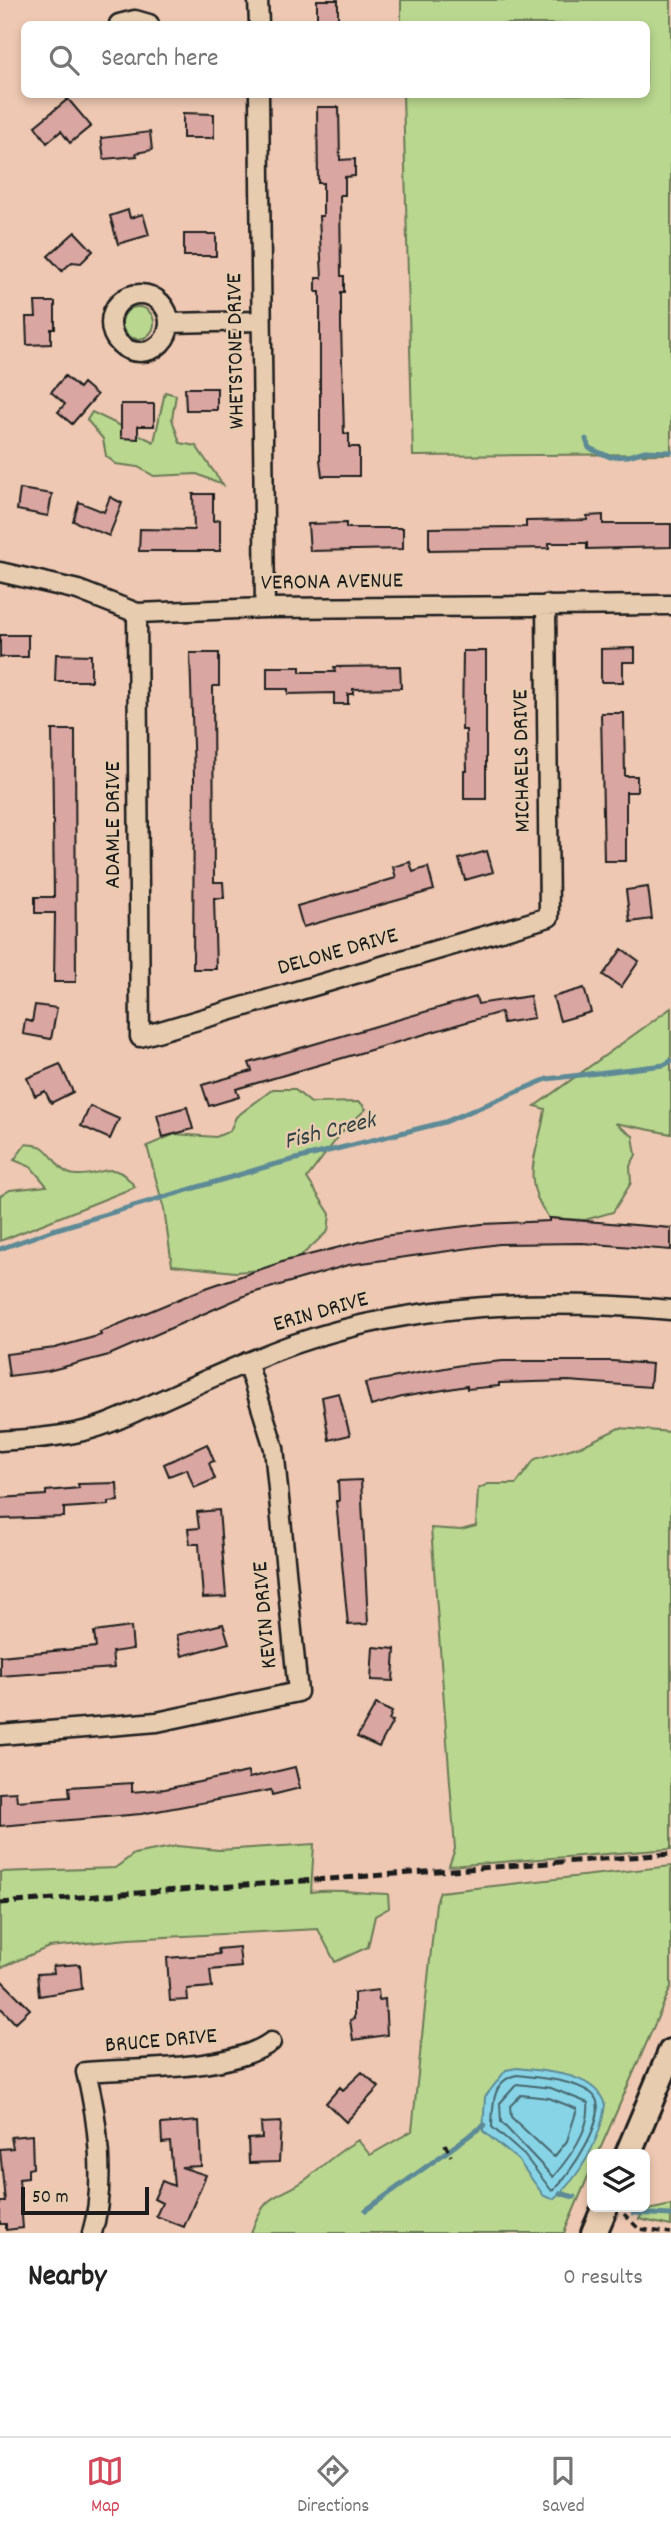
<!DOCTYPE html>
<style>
body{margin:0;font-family:Dekko,sans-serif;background:#f2f2f2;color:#222}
.controls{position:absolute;right:21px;bottom:21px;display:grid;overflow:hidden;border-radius:10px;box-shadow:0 4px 10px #0003}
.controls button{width:63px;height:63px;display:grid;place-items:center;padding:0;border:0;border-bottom:2px solid #e0e0e0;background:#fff;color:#222;font:35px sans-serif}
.scale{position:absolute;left:21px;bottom:18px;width:128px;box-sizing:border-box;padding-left:7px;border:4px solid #1c1c1c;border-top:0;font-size:19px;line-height:24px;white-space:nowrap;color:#1c1c1c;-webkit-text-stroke:5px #e8ccaf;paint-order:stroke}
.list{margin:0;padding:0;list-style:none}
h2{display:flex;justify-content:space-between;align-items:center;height:91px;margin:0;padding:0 28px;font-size:30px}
h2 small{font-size:23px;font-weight:400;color:#767676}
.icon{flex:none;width:38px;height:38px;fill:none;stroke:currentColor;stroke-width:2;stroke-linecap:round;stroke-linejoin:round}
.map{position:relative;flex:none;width:671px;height:2233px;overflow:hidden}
.search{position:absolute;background:#fff;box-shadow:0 4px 10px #0003;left:21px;right:21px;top:21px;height:77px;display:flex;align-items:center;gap:18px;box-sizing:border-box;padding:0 24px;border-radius:10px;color:#767676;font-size:26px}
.sheet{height:203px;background:#fff}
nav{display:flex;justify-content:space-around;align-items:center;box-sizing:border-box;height:98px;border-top:2px solid #e0e0e0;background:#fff;font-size:19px;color:#767676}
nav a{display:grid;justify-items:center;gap:4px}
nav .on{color:#d1495b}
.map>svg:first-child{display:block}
.green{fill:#b9d78f;stroke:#6a7a56;stroke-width:2}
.water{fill:#88d4e7;stroke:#5d8a96;stroke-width:2}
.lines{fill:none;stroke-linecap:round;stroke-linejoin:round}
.shore{stroke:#47666d;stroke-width:2}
.stream{stroke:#5d8a96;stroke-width:5}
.building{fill:#d9a6a1;stroke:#1c1c1c;stroke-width:2}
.minor-casing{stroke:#1c1c1c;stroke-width:23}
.secondary-casing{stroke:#1c1c1c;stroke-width:30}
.path{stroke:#1c1c1c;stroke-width:3.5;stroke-dasharray:7 5;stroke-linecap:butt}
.minor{stroke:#e8ccaf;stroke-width:18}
.secondary{stroke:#e8ccaf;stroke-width:24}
.rail{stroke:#1c1c1c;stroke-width:5;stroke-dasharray:10 5;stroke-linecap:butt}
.labels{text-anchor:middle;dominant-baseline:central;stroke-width:5;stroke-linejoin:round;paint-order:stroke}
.street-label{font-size:23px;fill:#1c1c1c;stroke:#e8ccaf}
.water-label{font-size:24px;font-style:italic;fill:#324145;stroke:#e8ccaf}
</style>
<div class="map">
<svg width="671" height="2233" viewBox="0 0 671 2233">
<rect width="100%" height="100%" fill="#eec8b2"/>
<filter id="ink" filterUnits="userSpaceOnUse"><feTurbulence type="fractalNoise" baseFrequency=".0143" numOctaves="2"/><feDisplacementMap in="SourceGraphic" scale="14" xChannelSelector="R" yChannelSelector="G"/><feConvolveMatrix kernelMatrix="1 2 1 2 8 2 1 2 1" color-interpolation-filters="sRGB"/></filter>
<g filter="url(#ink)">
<!-- green -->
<path class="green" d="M401,0H671V454L413,456L403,95L646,94V24H401Z
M122 323a16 16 0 1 1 32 0a16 16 0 1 1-32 0Z
M165,392L176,395L172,419L180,443L196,446L223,485L197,474L154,476L138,467L116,464L106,456L103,439L87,420L92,412L154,442Z
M671,1008V1134L615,1123L633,1136L636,1155L630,1166L631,1183L613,1212L585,1220L549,1218C518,1177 539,1153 545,1109L535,1106Z
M273,1089H294L311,1103L360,1102L366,1109L342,1132L307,1178L330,1214L328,1231L288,1268L235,1272L172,1265L164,1209L147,1146L175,1134L216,1137L230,1131L236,1117Z
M26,1144C30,1145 39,1145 42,1147C55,1155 58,1174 76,1175C103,1177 112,1156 135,1187L0,1241V1196L10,1190L47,1186L31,1167L14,1160Z
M619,1428L671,1432V1849L449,1866L455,1849L431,1528L461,1530L476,1526L478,1489L488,1484H516L535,1459L584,1445Z
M314,1844L311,1892C337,1888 362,1894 388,1894L389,1908L375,1916L368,1947L335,1962L318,1929L128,1939L49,1947L0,1968V1872L115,1868L134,1854L177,1846L219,1850Z
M671,1866V1987L598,2154H592V2167L564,2233H251C266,2188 280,2200 309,2177C325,2163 339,2151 358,2140L370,2155L412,2131L436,1903L440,1892Z
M671,2205V2226L639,2219L644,2211Z"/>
<!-- water -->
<path class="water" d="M517,2068C546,2072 595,2072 605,2105C601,2139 580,2178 553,2199L544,2196L518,2160L483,2131L485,2097L506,2070Z"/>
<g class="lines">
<!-- shore -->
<path class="shore" d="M517,2075C540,2078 571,2079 591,2093C615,2110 568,2178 552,2191L524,2155L492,2127C493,2107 491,2080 517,2075Z
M517,2084L551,2088L588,2103C591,2129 569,2158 553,2177L501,2122L500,2103Z
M521,2095L549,2098L577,2109L567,2141L554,2157L511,2117L510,2106Z"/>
<!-- stream -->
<path class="stream" d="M586,439L589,448L610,457L628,456L645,451L671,452
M0,1249L53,1230L272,1165L445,1122L547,1079L664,1065L671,1061
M560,2193L574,2197
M366,2210L484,2125
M633,2213L671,2215"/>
</g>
<!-- building -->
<path class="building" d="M317,0H338V24H317Z
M68,99L91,126L70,143L61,131L47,143L35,126Z
M317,107H339L340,160L355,159V176L345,177V195H340L341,276H344V292H341V326L344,434H349V447H359V476H322L320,460V292H316V278H322L319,216H323V183H318Z
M183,113L214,114V138H183Z
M150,132L152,150L136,153L137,156L104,159L101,138Z
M128,210L130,218L143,214L149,235L118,244L110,216Z
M75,232L93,251L81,263L72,262L62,271L48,256Z
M184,234H216V256H184Z
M35,302H55V329H51V344L27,345L26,317H36Z
M65,376L79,388L83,383L97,395L72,424L58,412L65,404L51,392Z
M185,388H217V410H186Z
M121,404H154V426H138V439L121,438Z
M20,489L52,494L48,516L17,510Z
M193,494H213V521L220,520V551H139L140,529L194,530Z
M110,497L122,503L109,536L73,521L79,502L104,512Z
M603,515V524H671V547L587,549V543H549V548L429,550V528L526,527V521L587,520V516Z
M346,523V528H403V549L310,551L308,524Z
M0,635H28V657H0Z
M635,648V662H623V682H601V649Z
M463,651H486V799H464V771H467L466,730H462Z
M190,653H219V686H213L214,882H223L224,898H214L216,969H193L194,776Z
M56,654L91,655V681H55Z
M400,666L401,688L353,689V694H348V704H334V693L288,694V689H267V667H300V672H335L334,667Z
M601,713H624L625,776H637V792H626V861H604Z
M52,730H75L76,982H54L55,913H35V897H54Z
M487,851L493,872L465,880L459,859Z
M410,862L413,872L428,867L434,890L303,927L297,906L396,878L393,867Z
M648,887L652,919L630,922L626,890Z
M622,949L639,961L621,987L603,975Z
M584,988L591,1012L560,1021L553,997Z
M530,996L534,1018L503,1023L501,1012L236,1089L239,1097L209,1106L202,1085L252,1071L249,1063L476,997L478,1004Z
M35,1005L57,1008L51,1039L23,1034L25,1020L32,1022Z
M60,1064L73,1092L51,1103L45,1091L35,1096L27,1078Z
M90,1106L119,1119L110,1139L81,1126Z
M187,1107L193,1129L163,1137L157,1115Z
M549,1218L671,1228V1250L582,1243L499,1244L348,1265L249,1294L109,1355L48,1371L9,1376L6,1354L55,1348L101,1335L100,1332L203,1289L285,1261L383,1236L482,1224L549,1221Z
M503,1361H612L652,1364L650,1387L568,1381L499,1383V1386L467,1389V1386L402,1397L371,1406L365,1383L461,1365Z
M339,1393L350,1435L329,1440L322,1397Z
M207,1444L214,1461L209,1463L215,1479L194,1488L187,1469L169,1476L164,1464Z
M361,1480L368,1624L348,1625L336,1501H339L338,1481Z
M117,1483L118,1501L109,1502V1505L64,1508V1517L0,1519V1498L46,1495V1491L79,1488L78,1484Z
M219,1510L226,1597L203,1598L199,1544H190L188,1529L199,1528L197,1512Z
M223,1624L229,1643L182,1656L177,1635Z
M131,1627L133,1649L112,1652L114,1668L0,1676V1656L96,1647L94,1632Z
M373,1647L395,1649L393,1681L371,1680Z
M376,1704L392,1712L389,1720L393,1721L379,1747L357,1737Z
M295,1767L300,1788L272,1795L271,1790L141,1814L0,1826V1793L16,1792L17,1801L70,1797L69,1787L132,1783V1792L165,1789L248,1772L249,1778Z
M239,1947L241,1967L210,1970L212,1987L187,1989L188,2000L170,2001L167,1958L219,1954L218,1949Z
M80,1964L82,1989L39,1996L37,1974L54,1973L53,1966Z
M0,1979L30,2009L15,2023L0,2007Z
M378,1990L379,2000L385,1999L387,2035L353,2040L350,2020L354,2019V1993Z
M362,2072L379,2087L346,2122L326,2103L340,2087L343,2090Z
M199,2121L201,2166L181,2167L206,2175L184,2227L156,2216L162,2203L154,2199L162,2181L174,2186L170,2142L162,2143L161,2124Z
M281,2122L279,2162L249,2163L248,2139L262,2138L261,2123Z
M32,2135L33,2168L28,2169V2178L19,2179L23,2228L6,2230V2224H0V2202H5L0,2149L13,2148L11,2137Z"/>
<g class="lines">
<!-- minor casing -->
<g class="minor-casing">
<path id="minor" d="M258,0L259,24
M119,24L135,20L149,24
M259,94L265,608
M111 323a29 29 0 1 1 58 0a29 29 0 1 1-58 0Z
M169,323L261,321
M0,572L78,590L137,613L265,608L671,605
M137,613L140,1037L549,917L546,605
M0,1441C26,1439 53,1438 79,1432C105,1427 129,1414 153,1404C200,1383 246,1361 294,1344C416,1302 545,1299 671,1310
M0,1735L157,1722L298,1692L274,1448L247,1362
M92,2233C106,2187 98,2118 86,2072C137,2068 231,2071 271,2042"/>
</g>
<!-- secondary casing -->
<g class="secondary-casing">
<path id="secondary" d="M628,2154L671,2052
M594,2233L605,2207"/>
</g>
<!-- path -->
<path class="path" d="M445,2144L451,2156
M624,2214L639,2229L671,2233"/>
<!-- minor -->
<use href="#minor" class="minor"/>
<!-- secondary -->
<use href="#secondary" class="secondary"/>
<!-- rail -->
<path class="rail" d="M0,1903L671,1854"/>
</g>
</g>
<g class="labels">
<!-- street labels -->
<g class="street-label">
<text transform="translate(237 351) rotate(-91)">WHETSTONE DRIVE</text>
<text transform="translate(332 583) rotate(-1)">VERONA AVENUE</text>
<text transform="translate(523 761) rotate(-91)">MICHAELS DRIVE</text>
<text transform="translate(114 825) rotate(-90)">ADAMLE DRIVE</text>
<text transform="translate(338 953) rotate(-16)">DELONE DRIVE</text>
<text transform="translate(321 1313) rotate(-16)">ERIN DRIVE</text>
<text transform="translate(266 1615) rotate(-95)">KEVIN DRIVE</text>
<text transform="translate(161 2042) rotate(-5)">BRUCE DRIVE</text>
</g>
<!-- water labels -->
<g class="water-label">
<text transform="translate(330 1132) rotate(-14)">Fish Creek</text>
</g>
</g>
</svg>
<div class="controls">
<button><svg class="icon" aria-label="layers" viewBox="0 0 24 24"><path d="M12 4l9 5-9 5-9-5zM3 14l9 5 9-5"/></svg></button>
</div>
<div class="scale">50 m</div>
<div class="search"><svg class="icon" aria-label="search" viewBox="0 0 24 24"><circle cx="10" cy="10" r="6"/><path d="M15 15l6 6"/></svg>Search here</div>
</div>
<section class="sheet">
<h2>Nearby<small>0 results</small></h2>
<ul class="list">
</ul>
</section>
<nav>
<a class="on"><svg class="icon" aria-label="map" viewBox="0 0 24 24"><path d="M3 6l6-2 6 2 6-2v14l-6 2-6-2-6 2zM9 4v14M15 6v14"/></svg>Map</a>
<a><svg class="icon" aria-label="directions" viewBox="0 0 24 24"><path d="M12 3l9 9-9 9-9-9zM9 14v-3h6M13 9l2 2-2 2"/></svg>Directions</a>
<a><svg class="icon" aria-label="saved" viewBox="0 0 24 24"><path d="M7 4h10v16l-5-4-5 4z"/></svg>Saved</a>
</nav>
